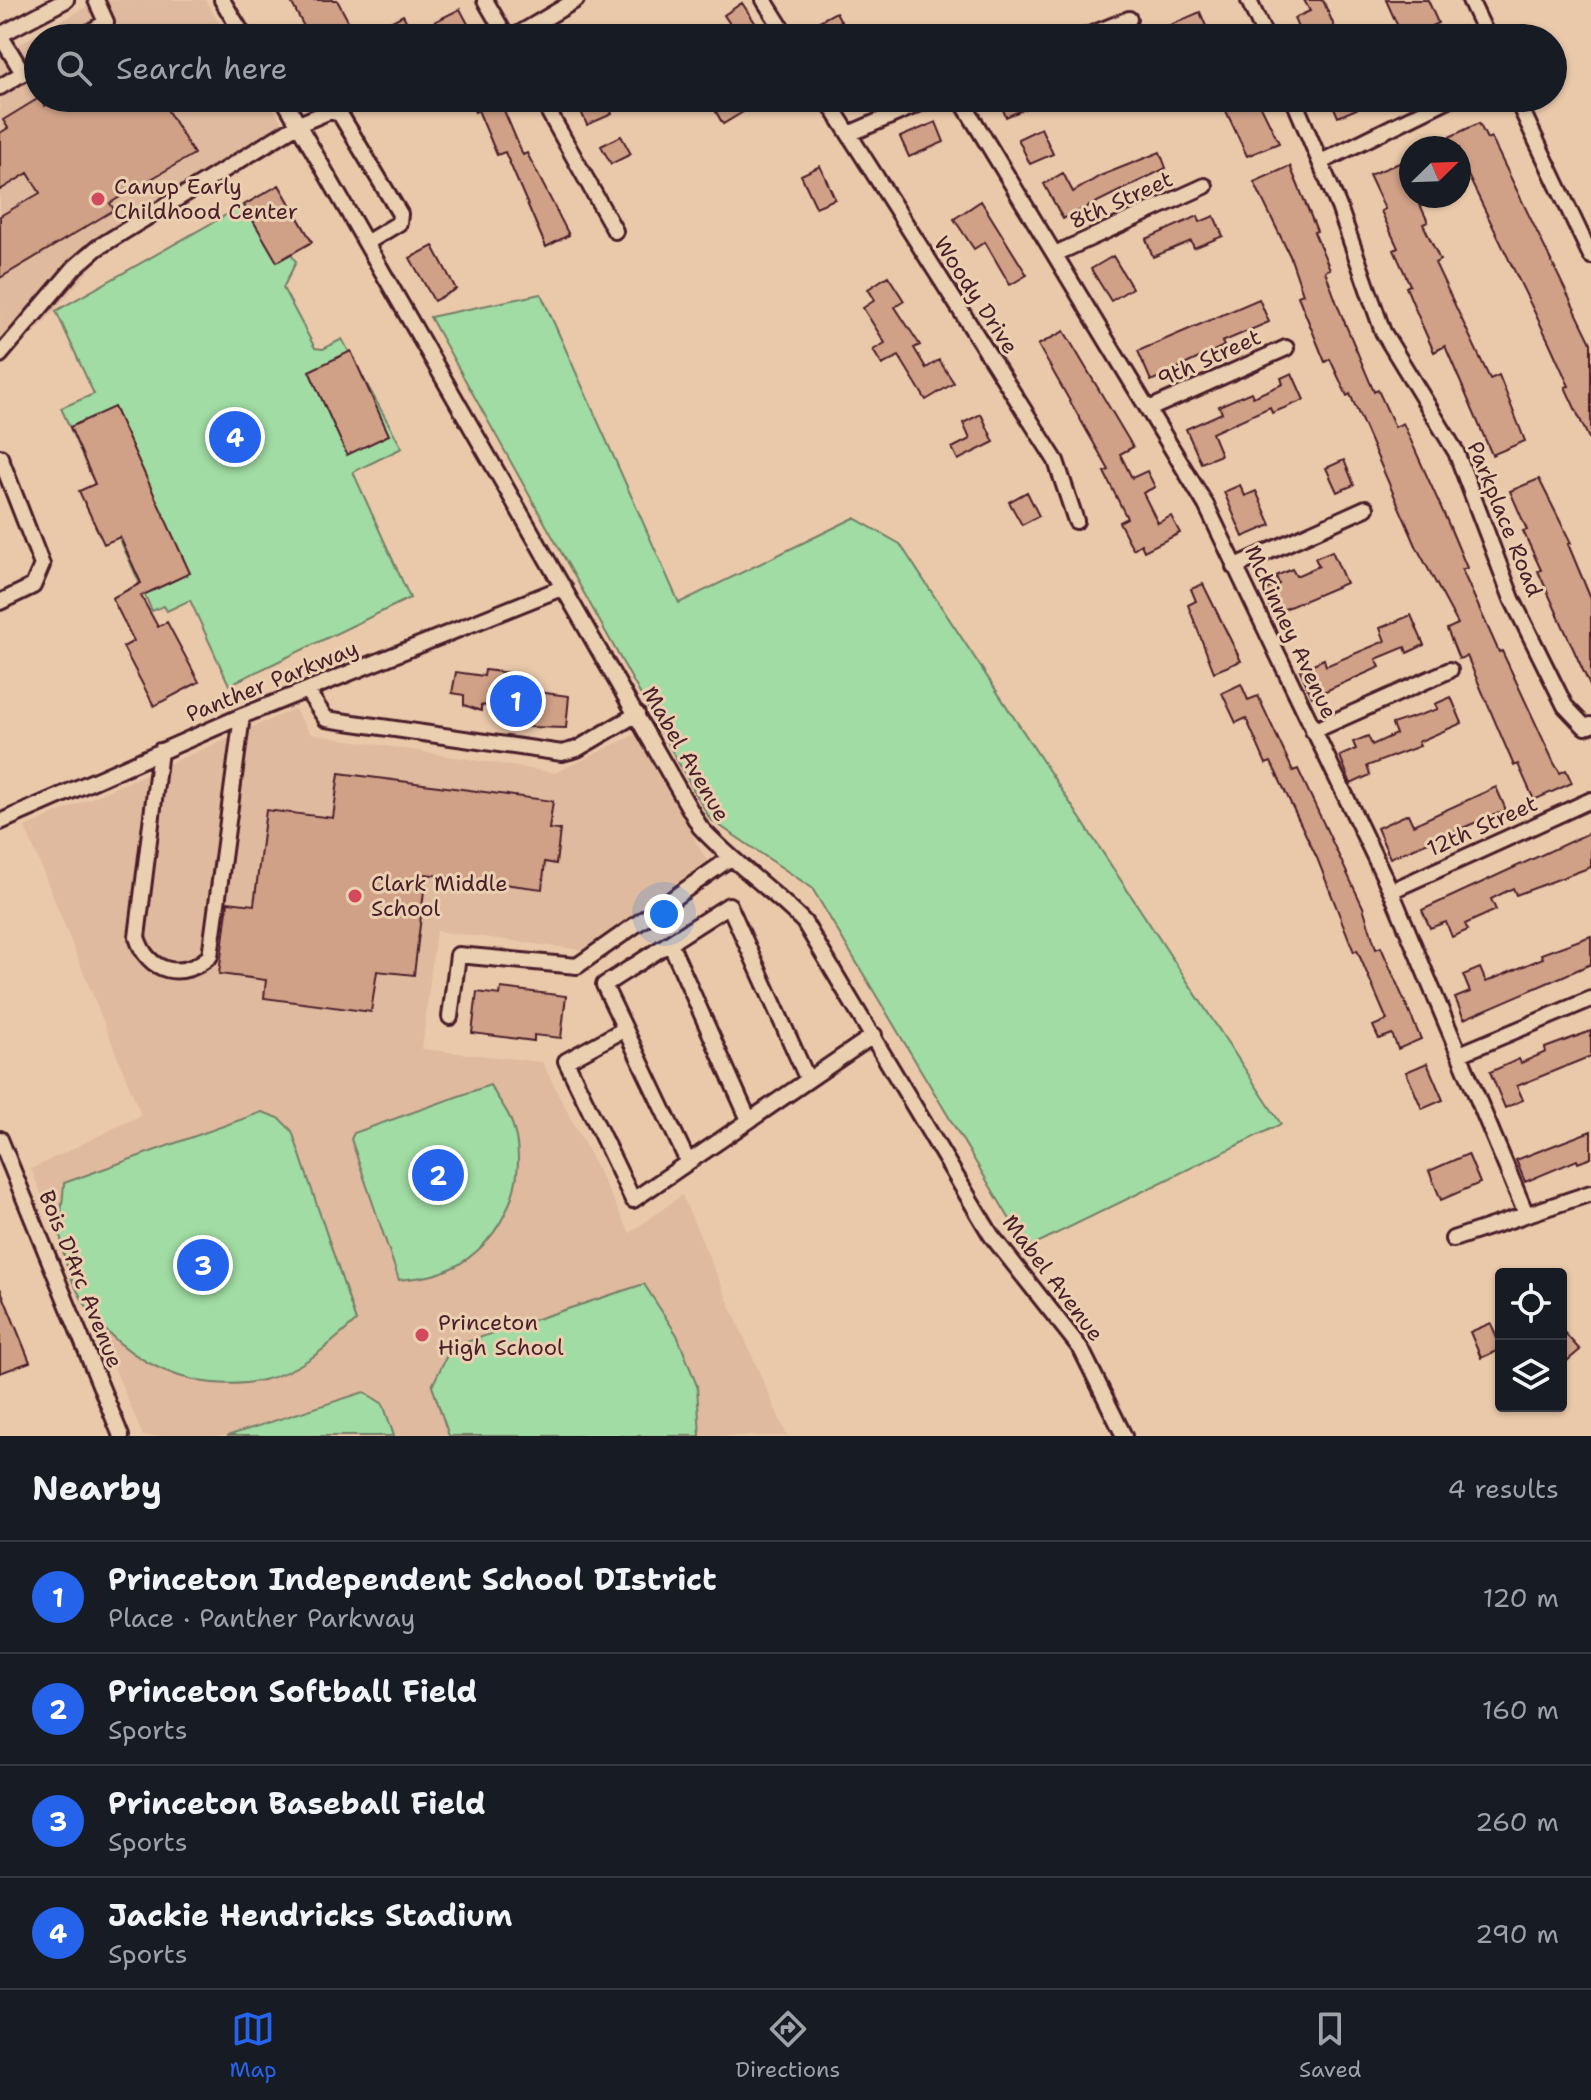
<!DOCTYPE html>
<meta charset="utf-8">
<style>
body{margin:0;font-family:"Shantell Sans",sans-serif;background:#242831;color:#f1f3f6}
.controls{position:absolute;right:24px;bottom:24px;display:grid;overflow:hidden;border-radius:8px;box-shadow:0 2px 6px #0004}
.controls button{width:72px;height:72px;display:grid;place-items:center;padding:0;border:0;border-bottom:2px solid #363941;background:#171b24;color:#f1f3f6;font:40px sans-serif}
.compass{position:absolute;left:1399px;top:136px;width:72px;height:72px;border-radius:50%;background:#171b24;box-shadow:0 2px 6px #0004;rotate:67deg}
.you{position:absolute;left:664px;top:914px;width:28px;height:28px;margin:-20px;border:6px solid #fff;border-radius:50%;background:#1a73e8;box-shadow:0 0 0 12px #1a73e833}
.badge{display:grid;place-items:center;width:52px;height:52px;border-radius:50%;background:#2563eb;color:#fff;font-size:26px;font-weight:700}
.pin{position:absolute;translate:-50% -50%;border:4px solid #fff;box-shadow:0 2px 8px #0006}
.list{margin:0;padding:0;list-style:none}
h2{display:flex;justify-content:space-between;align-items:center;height:104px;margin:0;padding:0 32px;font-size:34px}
h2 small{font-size:26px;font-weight:400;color:#9ea1a6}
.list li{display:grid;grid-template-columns:52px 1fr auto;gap:24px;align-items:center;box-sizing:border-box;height:112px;padding:0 32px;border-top:2px solid #363941}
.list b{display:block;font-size:30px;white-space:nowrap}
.list p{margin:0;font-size:26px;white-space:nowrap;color:#9ea1a6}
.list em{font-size:26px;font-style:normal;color:#9ea1a6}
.icon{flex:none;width:44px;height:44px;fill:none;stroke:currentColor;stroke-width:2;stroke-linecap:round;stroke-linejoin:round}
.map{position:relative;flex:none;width:1591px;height:1436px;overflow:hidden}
.search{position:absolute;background:#171b24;box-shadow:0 2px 6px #0004;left:24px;right:24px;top:24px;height:88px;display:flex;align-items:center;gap:20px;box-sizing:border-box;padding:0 28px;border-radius:44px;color:#9ea1a6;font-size:30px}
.sheet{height:552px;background:#171b24}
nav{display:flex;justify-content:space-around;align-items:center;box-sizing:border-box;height:112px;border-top:2px solid #363941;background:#171b24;font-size:22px;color:#9ea1a6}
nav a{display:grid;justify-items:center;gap:4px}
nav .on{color:#2563eb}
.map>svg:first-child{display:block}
.built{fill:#dfba9e}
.green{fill:#a0dca3;stroke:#757e67;stroke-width:2}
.building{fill:#d0a187;stroke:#4a1f2b;stroke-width:2}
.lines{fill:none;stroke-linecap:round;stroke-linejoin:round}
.minor-casing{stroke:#4a1f2b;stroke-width:20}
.minor{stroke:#eacfb1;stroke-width:14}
.poi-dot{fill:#d1495b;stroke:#eacfb1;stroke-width:3}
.labels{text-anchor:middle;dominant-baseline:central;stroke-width:6;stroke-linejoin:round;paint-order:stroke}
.poi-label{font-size:22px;fill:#4a1f2b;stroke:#eacfb1;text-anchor:start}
.street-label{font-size:22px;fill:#4a1f2b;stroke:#eacfb1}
</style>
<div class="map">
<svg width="1591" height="1436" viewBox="0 0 1591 1436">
<rect width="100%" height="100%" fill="#eac9aa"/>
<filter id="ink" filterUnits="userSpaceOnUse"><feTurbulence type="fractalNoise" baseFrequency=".0125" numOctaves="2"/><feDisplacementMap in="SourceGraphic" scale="16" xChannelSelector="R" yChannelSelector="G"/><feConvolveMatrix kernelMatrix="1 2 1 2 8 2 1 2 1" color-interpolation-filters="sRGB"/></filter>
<g filter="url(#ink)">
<!-- built -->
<path class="built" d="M99,0H205L229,38H38V98H267L293,140L100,258L35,333L14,324L0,340V55Z
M294,709L311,734L555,773L636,734L707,861L582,950L436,931L422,1049L542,1062L630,1233L682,1195L787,1436H143L31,1169L141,1115L25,827Z"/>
<!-- green -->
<path class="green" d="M279,185L312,242L291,254L296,262L283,288L315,348L323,349L342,339L402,448L353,472L410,598L229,685L190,600L167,611L164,606L152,611L61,408L94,394L56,311Z
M541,294L679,603L854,518L900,544L1281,1124L1027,1248L812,888L710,819L430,317Z
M490,1085C496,1096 505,1107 510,1118C535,1178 499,1256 436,1274C424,1278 411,1278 399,1280L351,1139L354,1133Z
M262,1112L279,1118L292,1131L356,1321C328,1346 301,1371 263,1380C171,1401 73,1333 61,1239C59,1221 63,1201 64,1183Z
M644,1284L677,1335L697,1386L700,1436H449L432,1386L451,1347Z
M364,1392L383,1404L394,1436H227Z"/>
<!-- building -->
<path class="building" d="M290,0H337L353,30L337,38H310Z
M1304,0H1323L1337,33L1325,38H1302L1294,18L1310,11Z
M1386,0H1428L1438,23L1429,27L1431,32L1419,38H1403Z
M742,3L756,24L738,36L724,15Z
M460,9L468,24L456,30L460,38H427L422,28Z
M836,12L850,38H821L814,24Z
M1200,12L1211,38H1173L1168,26Z
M403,15L411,30L397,38H387L381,27Z
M39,98L45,106L58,98H160L194,154L110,203L114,210L0,278V216L40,193L28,173L0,190V133L8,128L3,120Z
M467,98H501L495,101L500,109L503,108L523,155L527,153L569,235L546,247L505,152L497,155L478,110L475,112Z
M575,98H597L600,104L607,101L612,114L587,125Z
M708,98H735L743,112L723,124Z
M998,98H1050L1006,117Z
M1220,98H1257L1279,143L1247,156Z
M1330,98H1382L1338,117Z
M936,122L944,142L909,157L900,137Z
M1479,123L1487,139L1491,137L1591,343V443L1565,387L1569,386L1549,342L1462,163L1459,164V148H1450L1445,139Z
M1041,128L1053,154L1030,164L1018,139Z
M621,136L631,154L611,164L601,146Z
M1160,152L1166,168L1063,219L1044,184L1063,173L1073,192L1100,176Z
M1407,160L1411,169V196H1416L1428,222L1423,224L1440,260L1435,263L1490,379L1499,375L1525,441L1492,455L1445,346L1434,352L1422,325L1406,287L1410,285L1394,250L1398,248L1381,211L1385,209L1369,175Z
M820,166L835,199L816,207L801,175Z
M1290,166L1317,231L1314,232L1330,269L1325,271L1339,309L1374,392L1378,390L1395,427L1403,423L1449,525L1467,568L1462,570L1499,652L1502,651L1554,763L1560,773L1566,770L1572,783L1534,800L1518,764L1514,766L1467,656L1459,659L1447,629L1458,624L1417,548L1350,394L1347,396L1330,359L1325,362L1298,296L1303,294L1290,256L1254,182Z
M279,185L312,242L277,262L244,205Z
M981,201L1027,275L1010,285L985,242L974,249L954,219Z
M1198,216L1200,222L1214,216L1223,236L1194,248L1191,241L1153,257L1146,239Z
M433,246L456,289L434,301L410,258Z
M1113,256L1132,288L1111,301L1091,269Z
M888,276L904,301L895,307L920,345L914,348L926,368L939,360L954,383L926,400L899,356L882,365L873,350L885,343L863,308L875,300L868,289Z
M1259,299L1269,322L1222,342L1224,346L1151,381L1138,351Z
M1064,331L1133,447L1120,454L1132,478L1147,471L1155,487L1143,493L1158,523L1171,516L1180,533L1144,551L1141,544L1133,549L1119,522L1127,518L1104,472L1109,470L1038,345Z
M351,351L389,435L347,455L309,371Z
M1292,373L1304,400L1272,413L1270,407L1212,433L1221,455L1201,463L1186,429L1222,413L1219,406L1251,392L1253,397L1283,384L1281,378Z
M114,407L190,573L141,596L158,627L167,622L199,682L154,706L123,647L134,641L112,598L141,583L120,537L104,544L79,491L95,484L70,427Z
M981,414L994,442L958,460L952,448L970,439L963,423Z
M1344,460L1354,485L1337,492L1326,468Z
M1539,479L1571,543L1568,544L1591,599V688L1538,571L1541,570L1523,531L1527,530L1510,491Z
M1240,485L1245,496L1256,491L1271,525L1243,537L1224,492Z
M1027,492L1039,516L1022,525L1009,502Z
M1332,551L1346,583L1273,614L1263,591L1279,584L1276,576L1292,569L1296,576L1319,566L1315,558Z
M1203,584L1241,661L1214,672L1188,605L1196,601L1191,589Z
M1411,615L1424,645L1407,653L1405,647L1376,659L1380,667L1312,697L1300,670L1324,659L1326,666L1385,641L1380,628Z
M485,670L509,673V677L515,679V689L569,696L566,728L528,727L529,713L481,705V711L464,705V695L452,693L456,672L484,676Z
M1241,684L1248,700L1258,696L1293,771L1298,769L1363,907L1376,949L1381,947L1421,1039L1398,1049L1392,1034L1379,1039L1373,1026L1387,1020L1357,950L1354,952L1317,858L1271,762L1266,764L1246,718L1236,723L1222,693Z
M1451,697L1462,723L1418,742L1420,746L1367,766L1370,775L1351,784L1340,756L1356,749L1353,742L1368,736L1372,745L1396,734L1392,724L1438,709L1435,704Z
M339,773L553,801L549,829L560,830L556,864L545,862L542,889L426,874L414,975L377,971L371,1012L264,998L266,980L219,974L228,902L254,905L266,810L333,818Z
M1496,787L1506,810L1390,858L1377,828L1408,814L1413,825Z
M1591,832V867L1516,895L1513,888L1491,899L1496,910L1465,924L1468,930L1452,937L1446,922L1430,928L1422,910Z
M1591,936V964L1464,1019L1455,998L1470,992L1463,975L1480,968L1486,982L1543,958L1541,954Z
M501,988L566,996L561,1038L534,1035V1041L472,1033L477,992L500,995Z
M1591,1031V1056L1517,1086L1523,1100L1505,1108L1490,1072L1519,1059L1521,1063L1546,1052L1545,1048Z
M1427,1063L1443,1100L1422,1109L1406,1072Z
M1591,1131V1158L1578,1163L1577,1160L1525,1182L1516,1160Z
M1468,1154L1480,1183L1441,1200L1429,1171Z
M0,1288L30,1362L0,1373Z
M1491,1323L1501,1349L1481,1358L1470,1332Z
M1561,1329L1580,1350L1561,1366Z"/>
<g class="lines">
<!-- minor casing -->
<g class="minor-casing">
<path id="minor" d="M222,0L245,38
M485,0L507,38
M764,0L788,38
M1470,0L1488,38
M1249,1L1266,38
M0,35L66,0
M0,35L23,73
M81,38L106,22L96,0
M512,38L576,0
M1082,38L1129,19
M0,87L38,64
M283,98L700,827C732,862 770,888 804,922L991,1235L1081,1349L1124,1436
M541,98L615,231
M826,98L1056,461L1076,521
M960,98L1206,505L1391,891L1526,1214
M1293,98L1339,207L1383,332L1456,452L1512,599L1565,706L1585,727L1591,725
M1516,98L1591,256
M849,134L932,98
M1321,162L1451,98
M1055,254L1205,186
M0,355L75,267L97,248L299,124L330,111L340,114L400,214L399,223L366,243
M1149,409L1286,348
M0,457L42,565L33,586L0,602
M1234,567L1366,508
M307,691L326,719L562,753L577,749L637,714
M1313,731L1450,670
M160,751L137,937C148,973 182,981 210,956L242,716
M0,822L242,716L564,587
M1391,891L1591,800
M670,943L749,1120
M450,1017L458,955L577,966L729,859
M625,1029L688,1162
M1460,1054L1591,999
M808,1080L729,905L604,985L625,1029L566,1061L633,1200L874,1035
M0,1139L121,1436
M1453,1239L1591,1193"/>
</g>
<!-- minor -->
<use href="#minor" class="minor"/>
</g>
</g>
<!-- markers -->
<g class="poi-dot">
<circle cx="98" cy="199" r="8"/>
<circle cx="355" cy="896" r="8"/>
<circle cx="422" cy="1335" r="8"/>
</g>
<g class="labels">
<!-- poi labels -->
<g class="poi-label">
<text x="114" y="186">Canup Early<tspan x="114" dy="25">Childhood Center</tspan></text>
<text x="371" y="883">Clark Middle<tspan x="371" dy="25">School</tspan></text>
<text x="438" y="1322">Princeton<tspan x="438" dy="25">High School</tspan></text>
</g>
<!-- street labels -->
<g class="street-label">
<text transform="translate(1121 200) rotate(-24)">8th Street</text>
<text transform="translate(976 295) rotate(57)">Woody Drive</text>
<text transform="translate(1209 358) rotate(-24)">9th Street</text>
<text transform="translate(1505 519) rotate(68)">Parkplace Road</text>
<text transform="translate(1291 632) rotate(65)">McKinney Avenue</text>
<text transform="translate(272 681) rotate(-22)">Panther Parkway</text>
<text transform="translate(686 754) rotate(60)">Mabel Avenue</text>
<text transform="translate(1482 826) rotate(-24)">12th Street</text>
<text transform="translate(1053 1278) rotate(53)">Mabel Avenue</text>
<text transform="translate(81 1279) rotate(68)">Bois D'Arc Avenue</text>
</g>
</g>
</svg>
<div class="controls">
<button><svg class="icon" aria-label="locate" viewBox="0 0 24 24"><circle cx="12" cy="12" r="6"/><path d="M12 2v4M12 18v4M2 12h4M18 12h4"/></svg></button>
<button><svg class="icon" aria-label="layers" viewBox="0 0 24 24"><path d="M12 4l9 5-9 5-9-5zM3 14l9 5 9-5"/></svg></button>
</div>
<svg class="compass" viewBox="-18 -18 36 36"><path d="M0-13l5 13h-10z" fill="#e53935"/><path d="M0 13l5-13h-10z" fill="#9ea1a6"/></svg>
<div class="you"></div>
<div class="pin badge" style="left:516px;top:701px">1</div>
<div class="pin badge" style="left:438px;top:1175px">2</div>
<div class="pin badge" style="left:203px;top:1265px">3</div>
<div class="pin badge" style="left:235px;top:437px">4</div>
<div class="search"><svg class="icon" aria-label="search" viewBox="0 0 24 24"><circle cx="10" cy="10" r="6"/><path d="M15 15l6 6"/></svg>Search here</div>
</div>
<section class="sheet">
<h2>Nearby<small>4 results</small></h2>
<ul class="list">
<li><span class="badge">1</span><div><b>Princeton Independent School DIstrict</b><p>Place · Panther Parkway</p></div><em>120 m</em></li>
<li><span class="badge">2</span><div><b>Princeton Softball Field</b><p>Sports</p></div><em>160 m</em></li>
<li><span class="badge">3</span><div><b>Princeton Baseball Field</b><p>Sports</p></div><em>260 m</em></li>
<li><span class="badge">4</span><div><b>Jackie Hendricks Stadium</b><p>Sports</p></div><em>290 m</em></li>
</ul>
</section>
<nav>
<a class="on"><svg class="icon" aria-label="map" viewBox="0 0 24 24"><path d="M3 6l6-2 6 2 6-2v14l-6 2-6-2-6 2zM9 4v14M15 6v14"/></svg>Map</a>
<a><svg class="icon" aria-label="directions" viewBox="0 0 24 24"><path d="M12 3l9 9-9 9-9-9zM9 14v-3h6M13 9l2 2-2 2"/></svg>Directions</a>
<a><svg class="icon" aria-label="saved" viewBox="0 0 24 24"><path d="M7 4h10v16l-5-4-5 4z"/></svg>Saved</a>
</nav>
